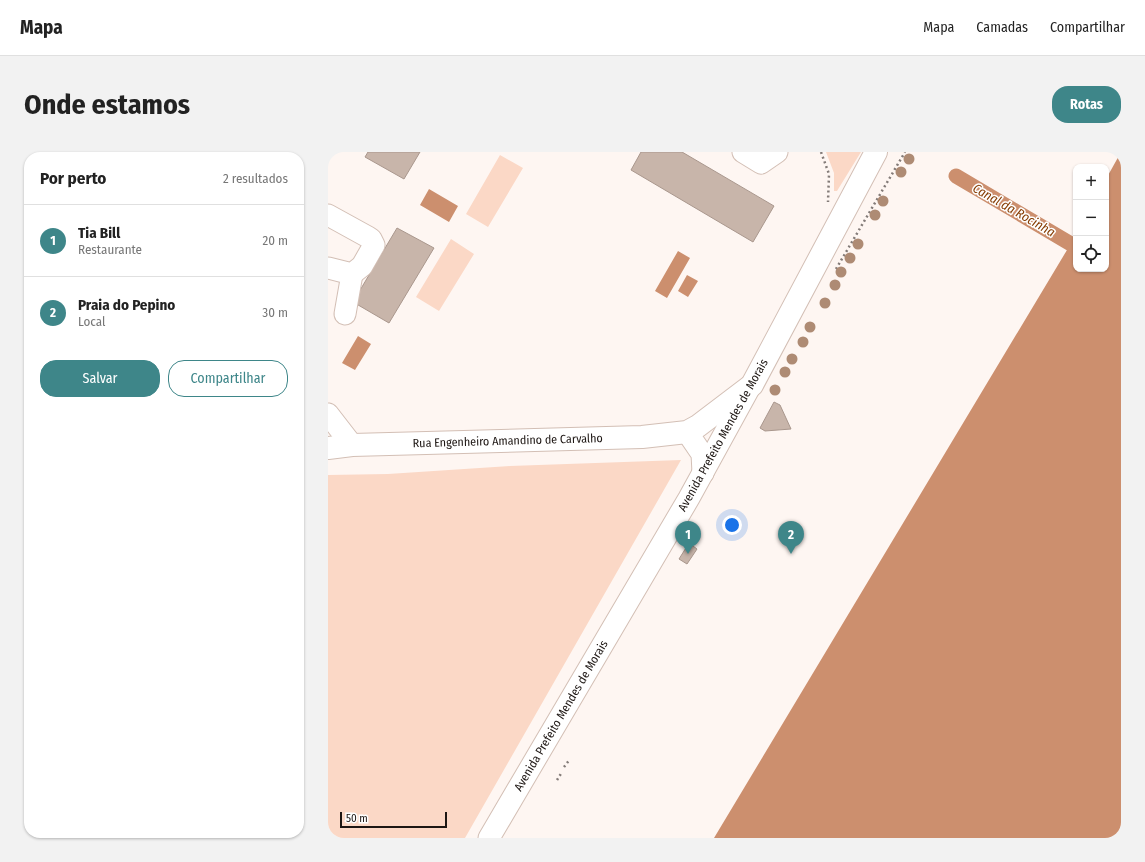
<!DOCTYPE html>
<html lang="pt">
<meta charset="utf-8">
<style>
body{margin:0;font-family:"Fira Sans Condensed",sans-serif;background:#f2f2f2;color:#222}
.controls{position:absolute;right:12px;top:12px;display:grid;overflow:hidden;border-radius:8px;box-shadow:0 1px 3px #0004}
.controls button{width:36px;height:36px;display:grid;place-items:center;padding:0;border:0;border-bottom:1px solid #e0e0e0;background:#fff;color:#222;font:20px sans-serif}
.scale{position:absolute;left:12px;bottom:10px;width:107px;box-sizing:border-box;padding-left:4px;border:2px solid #1d1613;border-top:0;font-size:11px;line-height:14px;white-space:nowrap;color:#1d1613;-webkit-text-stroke:3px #fff;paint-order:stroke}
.you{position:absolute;left:404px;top:373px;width:14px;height:14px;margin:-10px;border:3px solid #fff;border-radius:50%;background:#1a73e8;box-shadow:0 0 0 6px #1a73e833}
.badge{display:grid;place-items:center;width:26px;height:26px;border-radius:50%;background:#3e8689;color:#fff;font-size:13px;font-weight:700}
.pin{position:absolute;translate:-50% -33px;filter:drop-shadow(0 1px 2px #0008)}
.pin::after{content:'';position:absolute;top:21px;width:14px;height:12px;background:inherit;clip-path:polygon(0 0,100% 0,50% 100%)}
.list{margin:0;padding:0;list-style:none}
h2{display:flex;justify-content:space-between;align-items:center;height:52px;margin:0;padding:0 16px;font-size:17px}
h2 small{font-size:13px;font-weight:400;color:#767676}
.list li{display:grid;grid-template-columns:26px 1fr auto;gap:12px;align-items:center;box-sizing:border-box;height:72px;padding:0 16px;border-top:1px solid #e0e0e0}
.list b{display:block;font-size:15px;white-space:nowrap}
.list p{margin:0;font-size:13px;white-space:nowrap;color:#767676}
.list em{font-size:13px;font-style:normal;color:#767676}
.actions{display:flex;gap:8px;padding:12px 16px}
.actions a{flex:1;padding:9px 0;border:1px solid #3e8689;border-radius:16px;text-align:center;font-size:14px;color:#3e8689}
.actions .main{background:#3e8689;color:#fff}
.icon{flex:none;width:22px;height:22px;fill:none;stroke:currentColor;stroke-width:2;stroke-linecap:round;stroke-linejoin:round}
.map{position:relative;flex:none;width:793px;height:686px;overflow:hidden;border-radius:16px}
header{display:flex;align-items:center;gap:24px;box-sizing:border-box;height:56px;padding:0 20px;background:#fff;border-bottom:1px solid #e0e0e0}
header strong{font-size:19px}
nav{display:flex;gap:22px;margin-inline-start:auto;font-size:14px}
.intro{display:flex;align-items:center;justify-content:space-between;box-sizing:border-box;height:96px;padding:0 24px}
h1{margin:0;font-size:28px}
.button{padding:10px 18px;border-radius:16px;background:#3e8689;color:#fff;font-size:14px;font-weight:700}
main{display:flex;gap:24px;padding:0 24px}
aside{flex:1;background:#fff;border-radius:16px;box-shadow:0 1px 3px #0004}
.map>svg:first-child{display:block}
.green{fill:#fbd8c6}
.water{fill:#cc8f6e}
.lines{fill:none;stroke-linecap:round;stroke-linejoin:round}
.canal{stroke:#cc8f6e;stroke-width:15}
.building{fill:#c8b5aa;stroke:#a9978d}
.minor-casing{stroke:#d3bfb5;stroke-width:23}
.major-casing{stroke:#d3bfb5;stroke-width:24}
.path{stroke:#837b78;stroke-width:2.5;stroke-dasharray:2 3;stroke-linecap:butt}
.minor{stroke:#fff;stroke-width:21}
.major{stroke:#fff;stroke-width:22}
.tree{fill:#ae8b74}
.labels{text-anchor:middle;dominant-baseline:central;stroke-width:3;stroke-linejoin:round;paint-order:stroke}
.street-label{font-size:12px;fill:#1d1613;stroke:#fff}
.water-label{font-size:13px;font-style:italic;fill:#853b01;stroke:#fff}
</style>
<header>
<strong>Mapa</strong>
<nav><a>Mapa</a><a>Camadas</a><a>Compartilhar</a></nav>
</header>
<div class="intro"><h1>Onde estamos</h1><a class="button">Rotas</a></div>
<main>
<aside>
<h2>Por perto<small>2 resultados</small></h2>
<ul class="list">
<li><span class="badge">1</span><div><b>Tia Bill</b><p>Restaurante</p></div><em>20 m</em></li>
<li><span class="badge">2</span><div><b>Praia do Pepino</b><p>Local</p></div><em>30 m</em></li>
</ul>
<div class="actions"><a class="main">Salvar</a><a>Compartilhar</a></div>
</aside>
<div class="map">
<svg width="793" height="686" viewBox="0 0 793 686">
<rect width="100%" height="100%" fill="#fef6f2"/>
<!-- green -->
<path class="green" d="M498,0H533L509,39H506V21Z
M172,3L195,16L160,75L138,62Z
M123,87L146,102L111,159L88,145Z
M353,308L137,686H0V323L60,322L182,314Z"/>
<!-- water -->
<path class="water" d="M793,0V686H386L748,83V117H778V27Z
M101,37L130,54L121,70L92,53Z
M350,99L362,106L339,146L327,139Z
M359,123L370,129L360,145L350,139Z
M30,184L43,192L27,218L14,211Z"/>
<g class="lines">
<!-- canal -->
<path class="canal" d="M628,24L743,92"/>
</g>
<!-- building -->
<path class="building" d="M40,0H92L76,27L37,5Z
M313,0H354L446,54L425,90L303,18Z
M69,76L106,96L61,171L25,150Z
M446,250L452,253L463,277L437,279L432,276Z
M361,391L369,397L359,412L351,407Z"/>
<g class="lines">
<!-- minor casing -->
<g class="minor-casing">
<g id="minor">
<path d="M415,0L433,11L449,0"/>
<path d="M0,63L40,85L43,87L46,93L34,114L24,122L0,116"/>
<path d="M17,162L24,122"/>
<path d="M0,262L24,293"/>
<path d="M359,280L374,302L375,321"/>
<path id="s1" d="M161,686L361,346L423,233"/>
</g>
</g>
<!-- major casing -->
<g class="major-casing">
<g id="major">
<path id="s2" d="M0,296L24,293L314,285L359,280L370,274L424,233L548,0"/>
</g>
</g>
<!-- path -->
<path class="path" d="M493,0L501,22L500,50
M508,117L577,0
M236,615L242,607
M229,628L234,620"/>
<!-- minor -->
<use href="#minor" class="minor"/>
<!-- major -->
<use href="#major" class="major"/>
</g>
<!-- trees -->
<g class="tree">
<circle cx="581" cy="7" r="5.5"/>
<circle cx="573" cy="20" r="5.5"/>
<circle cx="555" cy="49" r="5.5"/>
<circle cx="547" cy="63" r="5.5"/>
<circle cx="530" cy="92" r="5.5"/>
<circle cx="522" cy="106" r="5.5"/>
<circle cx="513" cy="120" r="5.5"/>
<circle cx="507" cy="133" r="5.5"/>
<circle cx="497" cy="151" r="5.5"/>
<circle cx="482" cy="175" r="5.5"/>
<circle cx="475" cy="190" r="5.5"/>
<circle cx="464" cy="207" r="5.5"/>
<circle cx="457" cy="220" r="5.5"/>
<circle cx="447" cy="238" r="5.5"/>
</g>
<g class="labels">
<!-- street labels -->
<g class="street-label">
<text transform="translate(395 283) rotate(-61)">Avenida Prefeito Mendes de Morais</text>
<text stroke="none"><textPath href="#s2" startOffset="180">Rua Engenheiro Amandino de Carvalho</textPath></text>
<text stroke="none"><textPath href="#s1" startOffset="142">Avenida Prefeito Mendes de Morais</textPath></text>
</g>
<!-- water labels -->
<g class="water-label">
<text transform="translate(686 58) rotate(30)">Canal da Rocinha</text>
</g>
</g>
</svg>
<div class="controls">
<button>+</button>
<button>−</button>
<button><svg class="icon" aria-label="locate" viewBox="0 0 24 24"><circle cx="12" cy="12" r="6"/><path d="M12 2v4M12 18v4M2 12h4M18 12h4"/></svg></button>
</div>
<div class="scale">50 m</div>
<div class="you"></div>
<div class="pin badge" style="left:360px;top:402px">1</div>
<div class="pin badge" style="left:463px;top:402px">2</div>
</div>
</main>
